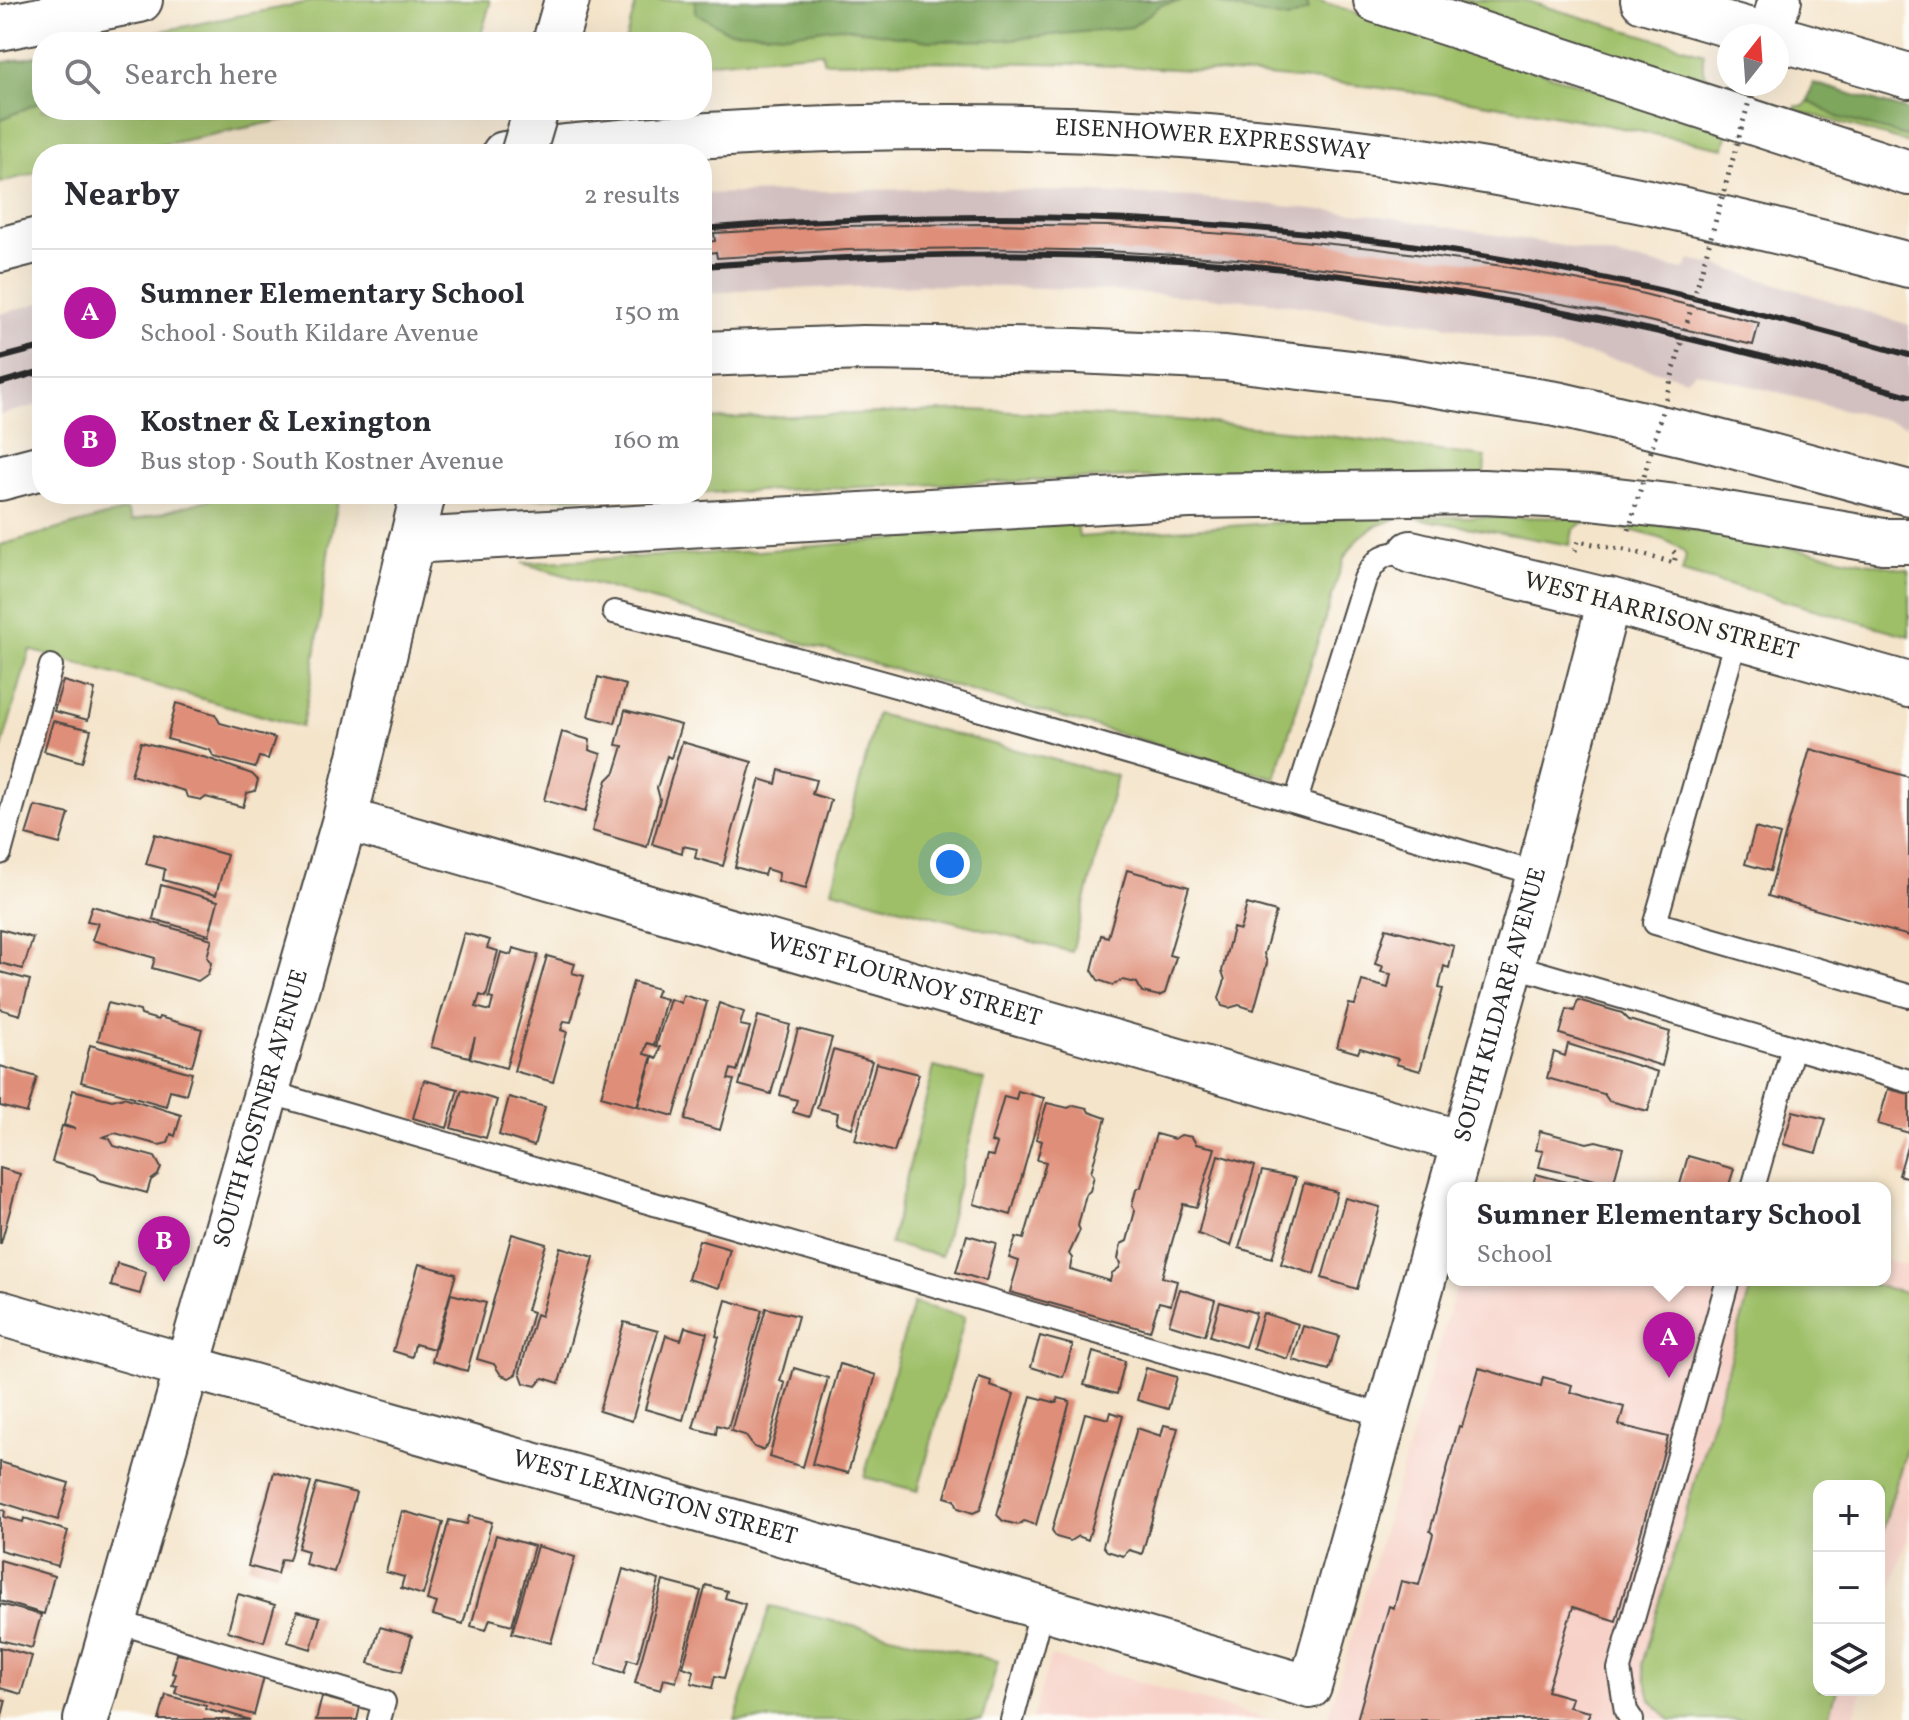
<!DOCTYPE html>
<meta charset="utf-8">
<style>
body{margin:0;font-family:Vollkorn,serif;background:#f2f2f3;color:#2b2b33}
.controls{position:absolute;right:24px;bottom:24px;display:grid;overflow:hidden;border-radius:16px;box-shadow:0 8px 32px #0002}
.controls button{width:72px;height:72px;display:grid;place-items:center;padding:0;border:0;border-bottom:2px solid #e1e1e2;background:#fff;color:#2b2b33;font:40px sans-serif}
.compass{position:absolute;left:1717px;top:24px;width:72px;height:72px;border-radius:50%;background:#fff;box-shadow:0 8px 32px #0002;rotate:17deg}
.you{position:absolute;left:950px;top:864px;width:28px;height:28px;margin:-20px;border:6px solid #fff;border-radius:50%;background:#1a73e8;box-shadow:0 0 0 12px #1a73e833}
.badge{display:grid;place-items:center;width:52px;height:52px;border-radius:50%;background:#b5179e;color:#fff;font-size:26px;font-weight:700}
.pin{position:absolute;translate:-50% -66px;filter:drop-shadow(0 2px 4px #0008)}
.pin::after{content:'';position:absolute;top:42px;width:28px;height:24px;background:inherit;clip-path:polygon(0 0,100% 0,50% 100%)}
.popup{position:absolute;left:1447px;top:1182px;width:444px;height:104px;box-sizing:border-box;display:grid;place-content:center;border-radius:16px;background:#fff;filter:drop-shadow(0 2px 6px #0005);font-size:26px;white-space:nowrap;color:#7c7c81}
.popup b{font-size:30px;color:#2b2b33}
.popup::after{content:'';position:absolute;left:50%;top:100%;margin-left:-16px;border:16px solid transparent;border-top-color:#fff}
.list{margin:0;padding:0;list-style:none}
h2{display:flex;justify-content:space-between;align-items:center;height:104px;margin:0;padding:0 32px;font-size:34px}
h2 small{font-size:26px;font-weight:400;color:#7c7c81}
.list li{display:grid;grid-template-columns:52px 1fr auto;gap:24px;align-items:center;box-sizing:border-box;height:128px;padding:0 32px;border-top:2px solid #e1e1e2}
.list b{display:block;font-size:30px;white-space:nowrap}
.list p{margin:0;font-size:26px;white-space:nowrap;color:#7c7c81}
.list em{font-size:26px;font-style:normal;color:#7c7c81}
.icon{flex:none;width:44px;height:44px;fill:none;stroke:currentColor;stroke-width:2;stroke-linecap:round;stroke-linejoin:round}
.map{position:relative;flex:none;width:1909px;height:1720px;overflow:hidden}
.search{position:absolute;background:#fff;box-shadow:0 8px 32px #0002;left:32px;top:32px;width:680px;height:88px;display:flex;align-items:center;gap:20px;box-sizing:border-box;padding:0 28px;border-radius:32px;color:#7c7c81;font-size:30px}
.panel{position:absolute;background:#fff;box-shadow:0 8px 32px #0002;left:32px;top:144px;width:680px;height:360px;border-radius:32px}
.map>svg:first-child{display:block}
.built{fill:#f7d1c8}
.industrial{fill:#d2bfc0}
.green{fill:#9ebf68;stroke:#64754a;stroke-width:2}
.forest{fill:#7ea65c;stroke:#546844;stroke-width:2}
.building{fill:#df8f79}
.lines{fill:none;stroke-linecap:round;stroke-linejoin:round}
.lane-casing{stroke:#494743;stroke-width:26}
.street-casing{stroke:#494743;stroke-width:46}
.secondary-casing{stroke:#494743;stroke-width:48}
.highway-casing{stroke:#494743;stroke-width:48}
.path{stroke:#494743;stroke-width:5;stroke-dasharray:2 6;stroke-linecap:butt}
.lane{stroke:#fff;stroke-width:22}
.street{stroke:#fff;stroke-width:42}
.secondary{stroke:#fff;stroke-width:44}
.highway{stroke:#fff;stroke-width:44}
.rail{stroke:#2b2b2b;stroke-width:6}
.secondary-bridge-casing{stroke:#494743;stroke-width:48;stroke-linecap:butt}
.path-bridge{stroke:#494743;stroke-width:5;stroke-dasharray:2 6;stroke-linecap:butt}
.secondary-bridge{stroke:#fff;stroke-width:44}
.labels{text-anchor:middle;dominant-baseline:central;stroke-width:7;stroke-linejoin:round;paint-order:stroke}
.street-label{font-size:24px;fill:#2b2b2b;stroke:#fdfcf7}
</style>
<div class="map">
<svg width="1909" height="1720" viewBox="0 0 1909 1720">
<rect width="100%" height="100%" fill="#fdfcf7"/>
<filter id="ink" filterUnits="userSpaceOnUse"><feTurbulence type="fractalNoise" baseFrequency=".0125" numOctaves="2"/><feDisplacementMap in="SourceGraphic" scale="16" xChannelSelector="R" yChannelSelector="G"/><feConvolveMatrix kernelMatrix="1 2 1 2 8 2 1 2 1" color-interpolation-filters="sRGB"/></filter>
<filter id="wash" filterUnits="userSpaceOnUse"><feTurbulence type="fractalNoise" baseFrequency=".006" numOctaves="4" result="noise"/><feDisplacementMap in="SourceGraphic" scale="32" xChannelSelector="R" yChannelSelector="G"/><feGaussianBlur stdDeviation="1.8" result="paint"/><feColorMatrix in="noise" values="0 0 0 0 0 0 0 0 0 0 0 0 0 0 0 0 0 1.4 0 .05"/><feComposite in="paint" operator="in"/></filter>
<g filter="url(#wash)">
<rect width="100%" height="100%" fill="#f4e4ca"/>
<!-- built -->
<path class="built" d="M1885,1259L1909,1266V1531L1879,1632V1486H1819V1690H1862L1853,1720H1327L1458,1280H1885Z
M1051,1656L1269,1720H1032Z"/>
<!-- industrial -->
<path class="industrial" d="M961,188L1194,197L1374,215L1557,245L1684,270L1690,260L1719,266L1909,325V426L1696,372L1686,379L1621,361L1438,324L1261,301L1080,289L922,285L748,290L702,294V194Z
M42,302V404L0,415V314Z"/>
<!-- green -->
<path class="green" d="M319,0H489L490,4L479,42H106Z
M637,0H1317L1728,132L1724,148C1608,125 1491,102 1373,87C1191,65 1007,59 824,62L822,52L702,63V42H625Z
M1428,0H1523L1704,53C1698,85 1714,83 1740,91L1738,99Z
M42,55V110H349L303,116L117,154H42V171L0,183V63Z
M1813,83L1909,111V143L1795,110L1796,106H1804L1808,101Z
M972,410L1180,420L1293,431L1485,457L1484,475L1137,477L702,493V419Z
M229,494H340C320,570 322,651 301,727L30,650L0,754V545L127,510L132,521Z
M508,494H678L522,499Z
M1367,516L1609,518L1678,527L1909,570V636L1682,572L1686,556C1678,535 1605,526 1583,522L1573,530L1570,545L1409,517L1395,519L1376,526L1359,537L1344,558L1275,778L522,563L759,551L1077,523L1079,537Z
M877,714L1117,776L1072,952L832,890Z
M934,1067L985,1080L941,1256L890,1244Z
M1753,1280H1856L1909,1294V1439L1879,1543V1486H1819V1690H1837L1828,1720H1670L1651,1700L1642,1664Z
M913,1303L965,1317L918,1491L864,1477Z
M770,1606L998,1661L982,1720H735Z"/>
<!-- forest -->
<path class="forest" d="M695,0H1187L1161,5L1132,27L1002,40L929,41L839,27L789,34L727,31L696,13Z
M1209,0H1306L1309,10L1288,19L1238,9Z
M42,55V101L0,120V63Z
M1813,83L1909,111V137L1837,117L1808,101Z"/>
<g id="blocks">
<!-- building -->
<path class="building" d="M977,224L1109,226L1240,235L1372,248L1503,266L1632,291L1759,323L1753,345L1627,316L1498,292L1369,273L1238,259L1108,251L977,248L847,250L717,258L716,252L702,254V242L715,241L714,233L845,226Z
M598,677L626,685L615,723L588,716Z
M63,681L95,690L88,720L54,711Z
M176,703L215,714L220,723L275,738L268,759L259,757L255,768L214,757L210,750L167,739Z
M625,710L681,725L671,758L667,756L657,788L660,799L647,847L592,831L607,780L615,772L623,746L616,745Z
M53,721L91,730L82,762L44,751Z
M562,732L590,740L589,750L601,754L585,812L544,800Z
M141,742L207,758L252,774L258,780L255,791L247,793L243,807L206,797L202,800L187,797L185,791L131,775Z
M682,742L752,762L723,866L695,858L697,849L683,846L682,853L652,844Z
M1810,749L1909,777V936L1768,896Z
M779,770L816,780L812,794L831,800L806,888L778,881L779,873L766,869L764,875L735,867L760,779L776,784Z
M35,806L69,814L60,844L26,835Z
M1755,828L1780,835L1770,871L1745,864Z
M155,834L227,855L216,895L163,880L165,869L146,864Z
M1127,870L1189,887L1169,955L1176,957L1165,993L1159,996L1142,992L1137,983L1122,980L1113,985L1098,980L1092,970L1101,935L1108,937Z
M161,885L218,901L209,935L153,919Z
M1247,904L1276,912L1264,954L1267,963L1254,1010L1239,1005L1229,1008L1222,1006L1219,998L1225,980L1222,971L1233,928L1240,930Z
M92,906L212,939L207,957L211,963L208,974L198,981L152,968L155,958L92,940L98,923L87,921Z
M1386,928L1454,946L1449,968L1444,966L1439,988L1443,989L1420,1071L1396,1064L1398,1059L1360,1048L1358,1053L1337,1047L1349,1004L1355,1005L1362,981L1388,988L1391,974L1381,972L1383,966L1375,964Z
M0,929L33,938L23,969L0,963Z
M464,933L490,940L487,948L498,951L486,997L480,995L476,1007L490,1011L493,999L489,998L501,952L511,955L513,948L538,955L506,1068L470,1058L475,1037L469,1057L431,1047Z
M547,956L575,964L572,973L584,976L571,1022L564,1021L561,1030L567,1032L553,1082L514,1071Z
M0,972L30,980L20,1015L0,1009Z
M633,982L658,989L655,996L666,999L654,1045L647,1043L644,1054L652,1056L637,1106L601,1096Z
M683,995L707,1002L674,1116L638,1106L653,1056L657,1058L660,1047L656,1046L670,999L681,1003Z
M1578,1000L1622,1013L1629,1020L1670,1032L1662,1066L1560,1034L1567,1009L1574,1011Z
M108,1003L140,1011L141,1015L158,1020L159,1017L202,1029L192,1066L98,1040Z
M719,1003L744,1012L740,1025L750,1027L737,1071L731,1069L728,1079L734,1080L720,1130L685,1120Z
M758,1016L790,1025L771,1094L739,1085Z
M798,1029L832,1038L809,1117L793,1112L797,1100L780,1095Z
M1568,1044L1658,1072L1648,1111L1609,1101L1604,1094L1547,1078L1554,1052L1565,1056Z
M90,1045L192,1073L186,1094L170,1090L166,1106L81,1082Z
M833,1050L872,1061L852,1128L836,1123L838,1113L817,1108Z
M876,1063L919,1074L894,1152L855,1140Z
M0,1066L37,1077L27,1113L0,1106Z
M424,1080L458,1089L447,1128L413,1118Z
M1888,1089L1909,1094V1133L1878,1124Z
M73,1090L112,1100L124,1097L181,1115L175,1136L171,1134L168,1143L159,1145L115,1133L103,1137L110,1139L114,1146L155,1157L161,1168L158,1175L151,1180L147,1193L100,1180L95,1175L52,1162L62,1126L75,1129L64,1125Z
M462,1090L497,1100L486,1138L451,1128Z
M1018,1091L1044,1098L1011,1215L974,1204L987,1155L993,1156L997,1144L991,1142L1004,1096L1016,1099Z
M509,1097L545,1107L534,1146L499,1135Z
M1047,1103L1068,1108L1074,1105L1087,1108L1089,1112L1106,1118L1091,1172L1094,1176L1090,1191L1086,1194L1078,1226L1080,1230L1069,1254L1072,1258L1070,1269L1110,1281L1112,1273L1119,1268L1121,1263L1118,1259L1121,1244L1127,1241L1135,1211L1132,1205L1136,1190L1141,1187L1156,1134L1174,1139L1181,1135L1192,1137L1196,1144L1215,1148L1197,1207L1183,1204L1162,1277L1177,1281L1171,1305L1159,1302L1150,1331L1010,1292L1019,1261L1009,1258L1016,1237L1024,1239L1046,1162L1037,1160L1042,1141L1036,1139Z
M1793,1111L1826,1119L1816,1153L1783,1144Z
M1540,1131L1587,1143L1596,1141L1623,1148L1613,1184L1539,1167L1543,1151L1536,1150Z
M1908,1143H1909V1178L1899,1175Z
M1218,1155L1255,1166L1231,1246L1198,1234Z
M1688,1156L1734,1169L1728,1188H1679Z
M0,1168L20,1174L1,1243H0Z
M1262,1171L1296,1178L1272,1258L1239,1248Z
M1536,1174L1570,1183L1575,1180L1586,1183L1589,1188H1528L1533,1184Z
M1304,1183L1337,1192L1314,1274L1281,1264Z
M1345,1198L1380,1207L1357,1289L1322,1278Z
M512,1234L546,1244L527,1310L533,1312L516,1374L509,1378L501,1375L494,1364L477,1359Z
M967,1235L996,1243L986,1281L956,1272Z
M699,1240L730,1249L719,1288L688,1279Z
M560,1247L594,1257L559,1383L543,1378L536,1386L524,1383L520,1372L536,1314L541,1316Z
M117,1263L146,1272L140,1294L111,1286Z
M419,1264L456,1274L434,1349L415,1344L412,1357L393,1351Z
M1180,1289L1215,1300L1205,1335L1169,1324Z
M451,1294L486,1303L467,1371L432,1361Z
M726,1300L762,1310L728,1428L717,1425L716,1434L693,1428L719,1337L716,1336Z
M1220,1302L1256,1313L1245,1347L1210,1336Z
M766,1308L798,1316L780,1381L785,1383L768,1445L762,1450L754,1447L745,1435L731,1431Z
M1263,1313L1298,1324L1288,1359L1253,1348Z
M624,1322L658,1331L632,1421L599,1411Z
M1303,1326L1339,1336L1329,1370L1293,1360Z
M685,1327L707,1333L683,1420L645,1409L666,1335L681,1340Z
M1040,1336L1073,1345L1063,1377L1031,1367Z
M1093,1352L1125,1361L1117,1394L1084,1385Z
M840,1364L876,1375L848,1473L812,1464Z
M794,1368L828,1378L803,1467L769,1457Z
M1146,1368L1177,1377L1168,1409L1137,1400Z
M1479,1368L1541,1386L1543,1377L1572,1385L1570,1392L1624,1407L1619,1425L1668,1437L1616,1621L1573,1607L1547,1691L1572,1698L1569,1707L1590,1712L1587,1720H1357L1389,1606L1394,1608L1401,1581L1419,1585L1433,1534L1430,1531L1459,1426L1462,1427Z
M979,1377L991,1381L990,1386L1014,1394L980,1510L973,1513L958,1508L955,1500L945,1497Z
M1031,1396L1057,1403L1058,1398L1070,1401L1036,1525L1024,1521L1018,1525L1003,1521L997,1515Z
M1111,1412L1123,1416L1088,1540L1078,1536L1070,1541L1056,1537L1052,1530L1085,1413L1109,1419Z
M1164,1425L1178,1428L1142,1554L1129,1550L1123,1556L1107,1551L1103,1546L1137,1428L1161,1436Z
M0,1462L69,1483L58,1520L0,1502Z
M274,1472L311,1483L289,1560L281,1559L277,1574L248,1566Z
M317,1483L356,1493L334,1572L305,1564L308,1551L298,1548Z
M0,1509L5,1511L4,1517L23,1522L24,1518L68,1531L58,1566L0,1550Z
M402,1511L443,1522L423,1595L401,1588L404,1577L386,1572Z
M469,1516L492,1522L463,1624L433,1615L437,1603L427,1600L449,1520L467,1524Z
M496,1535L534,1546L512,1625L490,1619L486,1630L471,1626Z
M537,1546L575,1557L551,1643L512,1633Z
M0,1560L54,1576L44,1614L0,1601Z
M623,1569L659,1580L637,1662L628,1659L624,1673L596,1664Z
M663,1581L701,1591L676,1682L664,1679L661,1690L635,1683Z
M706,1585L727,1591L725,1598L745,1604L724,1678L715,1676L712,1688L691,1683L694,1671L683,1667Z
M238,1594L275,1605L264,1642L228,1631Z
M0,1604L41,1615L32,1648L0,1640Z
M297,1611L320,1617L311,1649L288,1642Z
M380,1627L412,1636L402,1672L369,1663Z
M0,1647L32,1656L21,1694L0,1688Z
M189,1652L265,1673L254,1715L175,1693L177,1686L172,1685L176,1674L172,1673L177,1654L187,1656Z
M166,1695L206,1706V1709L223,1714L224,1712L250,1720H159Z
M322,1697L360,1707L357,1720H316Z
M0,1699L6,1700L1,1720H0Z"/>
</g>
</g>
<g filter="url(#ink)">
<use href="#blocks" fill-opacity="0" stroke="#494743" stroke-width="2"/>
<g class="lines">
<!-- lane casing -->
<g class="lane-casing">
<path id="lane" d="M614,612C925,688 1231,784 1538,874
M1737,636L1655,923L1909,996
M1296,801L1365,579C1378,555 1385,553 1411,552
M0,853L51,666
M1512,965L1909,1081
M268,1092L1386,1416
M1753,1188L1793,1047
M114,1621L384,1702L379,1720
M1012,1720L1042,1608
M1632,1720L1626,1711L1619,1669L1728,1280"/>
</g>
<!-- street casing -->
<g class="street-casing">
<g id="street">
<path d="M1769,36L1780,0"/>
<path id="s1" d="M345,819L1462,1142"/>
<path id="s2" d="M189,1367L1042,1608L1310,1687L1538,874L1609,600L1411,552"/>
</g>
</g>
<!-- secondary casing -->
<g class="secondary-casing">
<g id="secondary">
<path d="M1643,0L1768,36"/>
<path d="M0,28L140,0"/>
<path d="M1777,38L1909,76"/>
<path d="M555,42L567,0"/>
<path d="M1609,600L1909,685"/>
<path d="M0,1313L189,1367"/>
<path id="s3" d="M86,1720L345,819L423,494"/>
</g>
</g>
<!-- highway casing -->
<g class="highway-casing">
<g id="highway">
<path d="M1376,0L1909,173"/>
<path id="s4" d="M504,154C817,117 1137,116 1449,165C1605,190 1757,224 1909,265"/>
<path d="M0,250L42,239"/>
<path d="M702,354L863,348L1076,351L1225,358L1393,378L1556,404L1707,439L1909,493"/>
<path d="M0,478L42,467"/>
<path d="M411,541L1189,496L1483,492L1591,497L1703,510L1883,541H1909"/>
</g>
</g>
<!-- path -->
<path class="path" d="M1575,551L1578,541L1635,552L1674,563L1676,554L1671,549"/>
<!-- lane -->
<use href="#lane" class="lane"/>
<!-- street -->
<use href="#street" class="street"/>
<!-- secondary -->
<use href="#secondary" class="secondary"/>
<!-- highway -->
<use href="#highway" class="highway"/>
<!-- rail -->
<path class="rail" d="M702,229C1013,203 1331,218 1636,285C1728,305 1818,329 1909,355
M702,266C881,254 1063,248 1242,265C1470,286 1689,333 1909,396
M0,358L42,347
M0,383L42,371"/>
<!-- secondary-bridge casing -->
<g class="secondary-bridge-casing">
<path id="secondary-bridge" d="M523,154L536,110"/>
</g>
<!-- path-bridge -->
<path class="path-bridge" d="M1629,530L1751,94"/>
<!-- secondary-bridge -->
<use href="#secondary-bridge" class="secondary-bridge"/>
</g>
</g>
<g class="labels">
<!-- street labels -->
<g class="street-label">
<text stroke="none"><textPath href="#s4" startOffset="710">EISENHOWER EXPRESSWAY</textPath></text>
<text transform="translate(1661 617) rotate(15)">WEST HARRISON STREET</text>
<text stroke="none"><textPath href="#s1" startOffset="582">WEST FLOURNOY STREET</textPath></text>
<text stroke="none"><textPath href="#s2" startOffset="1874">SOUTH KILDARE AVENUE</textPath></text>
<text stroke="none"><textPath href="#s3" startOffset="636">SOUTH KOSTNER AVENUE</textPath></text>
<text stroke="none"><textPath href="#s2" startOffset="484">WEST LEXINGTON STREET</textPath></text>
</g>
</g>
</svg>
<div class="controls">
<button>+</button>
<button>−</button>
<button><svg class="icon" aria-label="layers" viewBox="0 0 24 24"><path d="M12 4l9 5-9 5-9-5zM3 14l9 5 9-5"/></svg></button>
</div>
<svg class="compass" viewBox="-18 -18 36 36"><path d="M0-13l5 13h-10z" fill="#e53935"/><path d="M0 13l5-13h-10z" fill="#7c7c81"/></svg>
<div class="you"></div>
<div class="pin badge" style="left:1669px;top:1378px">A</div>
<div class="popup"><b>Sumner Elementary School</b>School</div>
<div class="pin badge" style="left:164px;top:1282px">B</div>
<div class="search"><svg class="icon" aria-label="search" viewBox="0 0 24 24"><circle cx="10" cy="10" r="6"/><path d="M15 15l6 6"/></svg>Search here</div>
<section class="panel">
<h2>Nearby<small>2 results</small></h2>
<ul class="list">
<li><span class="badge">A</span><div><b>Sumner Elementary School</b><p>School · South Kildare Avenue</p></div><em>150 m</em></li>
<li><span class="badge">B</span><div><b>Kostner &amp; Lexington</b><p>Bus stop · South Kostner Avenue</p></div><em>160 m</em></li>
</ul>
</section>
</div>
